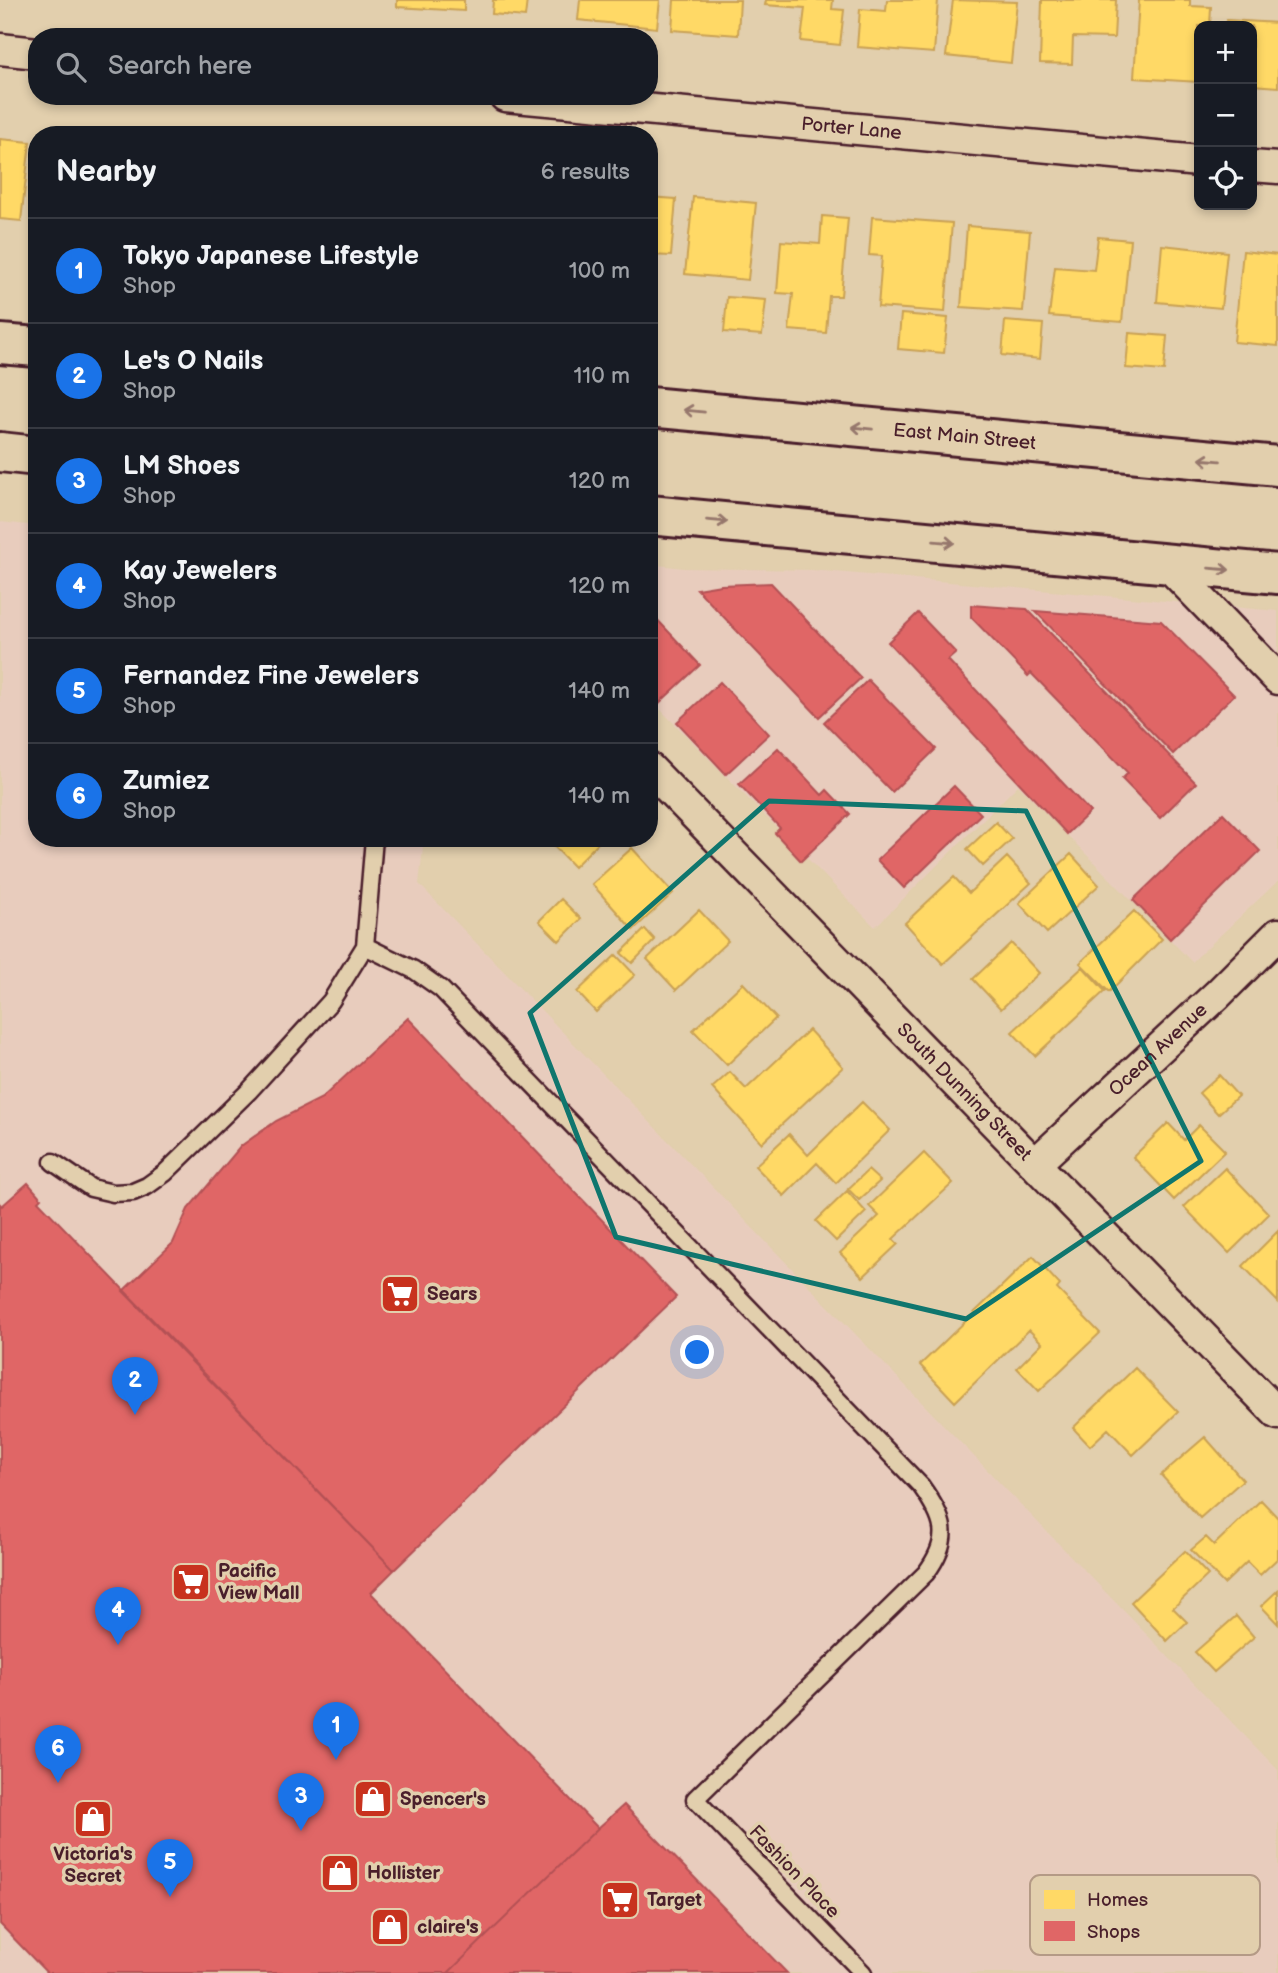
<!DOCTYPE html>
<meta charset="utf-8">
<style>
body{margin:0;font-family:"Balsamiq Sans",sans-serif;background:#242831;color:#f1f3f6}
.controls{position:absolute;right:21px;top:21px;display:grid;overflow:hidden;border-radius:14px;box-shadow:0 4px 10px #0003}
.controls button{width:63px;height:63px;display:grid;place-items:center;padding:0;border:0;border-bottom:2px solid #363941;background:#171b24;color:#f1f3f6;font:35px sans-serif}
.you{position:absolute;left:698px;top:1353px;width:24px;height:24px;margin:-18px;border:5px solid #fff;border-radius:50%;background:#1a73e8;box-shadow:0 0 0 10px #1a73e833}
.badge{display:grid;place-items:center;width:46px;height:46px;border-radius:50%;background:#1a73e8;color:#fff;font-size:23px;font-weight:700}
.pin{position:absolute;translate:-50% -58px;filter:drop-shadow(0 2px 4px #0008)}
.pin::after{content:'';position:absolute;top:37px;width:24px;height:21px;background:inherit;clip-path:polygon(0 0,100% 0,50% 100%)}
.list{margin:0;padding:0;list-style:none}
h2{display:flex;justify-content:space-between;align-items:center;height:91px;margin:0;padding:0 28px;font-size:30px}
h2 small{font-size:23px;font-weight:400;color:#9ea1a6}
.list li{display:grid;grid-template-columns:46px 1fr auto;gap:21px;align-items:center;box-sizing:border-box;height:105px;padding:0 28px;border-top:2px solid #363941}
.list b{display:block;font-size:26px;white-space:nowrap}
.list p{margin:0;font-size:23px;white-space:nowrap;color:#9ea1a6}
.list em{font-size:23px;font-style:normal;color:#9ea1a6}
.icon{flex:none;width:38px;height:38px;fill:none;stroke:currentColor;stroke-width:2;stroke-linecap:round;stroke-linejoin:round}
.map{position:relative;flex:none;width:1278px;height:1973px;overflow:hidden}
.search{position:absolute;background:#171b24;box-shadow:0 4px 10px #0003;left:28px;top:28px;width:630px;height:77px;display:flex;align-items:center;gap:18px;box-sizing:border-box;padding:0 24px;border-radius:28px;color:#9ea1a6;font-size:26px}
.panel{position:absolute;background:#171b24;box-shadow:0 4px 10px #0003;left:28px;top:126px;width:630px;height:721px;border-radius:28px}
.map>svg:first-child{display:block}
.built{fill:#e8ccbd}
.homes{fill:#ffd966;stroke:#c9a154;stroke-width:2}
.shops{fill:#e06666;stroke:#b35154;stroke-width:2}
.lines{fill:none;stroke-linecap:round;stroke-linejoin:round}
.service-casing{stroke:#4a1f2b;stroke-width:21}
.minor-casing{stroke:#4a1f2b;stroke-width:35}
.primary-casing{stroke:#4a1f2b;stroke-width:44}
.service{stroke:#e2cfad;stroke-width:16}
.minor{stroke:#e2cfad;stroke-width:30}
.primary{stroke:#e2cfad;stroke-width:38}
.oneway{stroke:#96776c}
.marked{fill:none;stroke:#0f766e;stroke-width:5;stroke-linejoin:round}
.labels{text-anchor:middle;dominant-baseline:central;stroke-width:7;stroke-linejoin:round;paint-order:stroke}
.street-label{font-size:19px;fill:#4a1f2b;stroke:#e2cfad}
.poi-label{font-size:19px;font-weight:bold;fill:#4a1f2b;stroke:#e2cfad;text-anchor:start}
.key{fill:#e2cfad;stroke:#b49a86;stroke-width:2}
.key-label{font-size:19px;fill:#4a1f2b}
</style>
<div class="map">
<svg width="1278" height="1973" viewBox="0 0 1278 1973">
<rect width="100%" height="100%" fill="#e2cfad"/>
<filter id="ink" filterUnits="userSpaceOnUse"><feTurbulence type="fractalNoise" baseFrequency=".0143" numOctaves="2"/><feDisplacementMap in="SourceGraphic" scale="14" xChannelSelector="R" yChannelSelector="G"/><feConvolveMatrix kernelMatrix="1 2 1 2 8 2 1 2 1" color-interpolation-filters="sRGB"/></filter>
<g filter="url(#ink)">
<!-- built -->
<path class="built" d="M0,522L37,526V838H424L419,884L1278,1770V1973H0Z
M649,564L684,568L812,570L1278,611V881L1192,962L1018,785L875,927L649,698Z"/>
<!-- homes -->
<path class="homes" d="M397,0H464V11L397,7Z
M493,0H527L525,17L492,14Z
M580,0H660L657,28L578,20Z
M674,0H740L738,35L672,30Z
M766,0H833L832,9L844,10L840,45L801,41L805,8L765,5Z
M887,0H938L934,53L857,47L860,9L886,11Z
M953,0L1017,2L1011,63L946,56Z
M1042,0H1116L1114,38L1073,37L1072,64L1040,63Z
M1139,0H1190V6L1211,7L1210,26H1199V82L1134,78Z
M1227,20L1278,23V87L1252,85V26H1226Z
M0,139L30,142L21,221L0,219Z
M649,197L676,199L671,256L649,255Z
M693,197L756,203L748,280L685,274Z
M822,216L848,218L841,296H829L826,333L789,330L793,294L777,293L781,241L820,244Z
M872,217L952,223L945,312L878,307L882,256L869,255Z
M967,226L1030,231L1023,311L961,307Z
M1098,237L1130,240L1122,322L1049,316L1055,267L1094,270Z
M1162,245L1227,252L1221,308L1157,302Z
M1243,251L1278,255V346L1234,342Z
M727,297L766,300L762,335L724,332Z
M901,314L948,318L944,353L898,349Z
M1005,321L1043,324L1040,359L1002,355Z
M1129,333L1167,336L1164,371L1126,368Z
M996,822L1012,839L983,866L967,849Z
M546,838H603L574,867Z
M632,848L673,893L633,930L592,884Z
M1071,854L1099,885L1047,933L1019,903Z
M1007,857L1031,883L943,964L905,923L954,877L969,893Z
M561,899L581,919L559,941L539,921Z
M699,910L728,941L676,990L647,959Z
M1134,911L1162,939L1109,992L1080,963Z
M645,929L655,940L632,963L621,953Z
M1011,943L1039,973L1001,1009L973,979Z
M616,955L635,975L596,1012L577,992Z
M1083,967L1105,991L1035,1056L1012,1032Z
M743,983L776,1018L727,1065L693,1030Z
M809,1030L843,1067L762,1143L712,1088L730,1072L746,1089Z
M1219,1075L1238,1096L1218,1114L1199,1093Z
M862,1102L890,1130L836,1183L817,1163L784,1196L755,1166L789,1134L808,1155Z
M1168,1123L1184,1140L1199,1125L1225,1151L1174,1200L1133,1157Z
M924,1153L953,1183L893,1239L898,1244L863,1277L840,1253L879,1216L869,1206Z
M1225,1168L1269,1214L1229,1253L1184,1207Z
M868,1170L880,1181L859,1200L848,1189Z
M847,1191L866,1212L836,1241L816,1221Z
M1278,1231V1302L1243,1266Z
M1033,1256L1060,1285L1057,1289L1100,1333L1039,1391L1017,1368L1042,1343L1029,1330L955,1402L920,1365Z
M1135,1368L1178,1412L1133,1455L1108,1429L1090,1446L1073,1428Z
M1205,1437L1243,1480L1200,1518L1161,1475Z
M1261,1500L1278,1518V1558L1260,1575L1247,1562L1224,1584L1191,1550L1206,1537L1214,1545Z
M1185,1551L1208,1575L1173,1608L1187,1622L1167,1641L1131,1602Z
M1278,1590V1624L1261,1606Z
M1236,1616L1254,1637L1214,1672L1195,1652Z"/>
<!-- shops -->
<path class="shops" d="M771,583L861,678L819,717L697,589L721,585Z
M971,605L1027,609L1196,783L1160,818L1122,779L1128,773L1031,673L1028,676L971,617Z
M1035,611L1161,621L1234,695L1173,754Z
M651,613L700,665L657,705L649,697Z
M918,613L956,653L948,660L1090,812L1067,834L888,642Z
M868,680L936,749L892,792L824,722Z
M720,682L769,734L726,774L677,722Z
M778,748L822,795L827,790L850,814L801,861L775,833L780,828L739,784Z
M954,786L981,814L904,888L877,860Z
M1223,813L1260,851L1170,939L1133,900Z
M408,1018L676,1297L394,1570L123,1291L173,1243L188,1209L241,1146L276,1121L322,1098Z
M28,1183L41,1198L38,1201L394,1570L371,1593L598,1828L448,1973H47L0,1924V1204L2,1206Z
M624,1805L787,1973H448L598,1828Z"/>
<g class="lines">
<!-- service casing -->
<g class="service-casing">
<path id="service" d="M365,946L414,970L441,989L921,1486C945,1520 952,1538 926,1573L695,1799L863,1973
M53,1162L91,1188L113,1193L133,1192L147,1186L165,1173L249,1091L331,1001L365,946L374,838"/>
</g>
<!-- minor casing -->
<g class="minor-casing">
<g id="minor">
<path d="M0,49L37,53"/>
<path id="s1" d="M505,96L1199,161"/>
<path d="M1252,166L1278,168"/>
<path d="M1167,564L1278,679"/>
<path id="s2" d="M649,768L1278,1414"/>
<path id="s3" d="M1035,1164L1217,995L1278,934"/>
</g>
</g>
<!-- primary casing -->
<g class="primary-casing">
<g id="primary">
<path d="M0,344L37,347"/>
<path id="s4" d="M649,407L1278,466"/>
<path d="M0,452L37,456"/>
<path d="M649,515L1278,574"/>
</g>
</g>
<!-- service -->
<use href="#service" class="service"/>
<!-- minor -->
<use href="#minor" class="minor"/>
<!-- primary -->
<use href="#primary" class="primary"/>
</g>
<!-- one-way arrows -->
<defs><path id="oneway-shaft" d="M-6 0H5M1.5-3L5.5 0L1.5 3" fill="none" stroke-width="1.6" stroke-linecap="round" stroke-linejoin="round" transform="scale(1.75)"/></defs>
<g class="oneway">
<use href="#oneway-shaft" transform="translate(694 411) rotate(-174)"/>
<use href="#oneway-shaft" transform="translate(862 428) rotate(-174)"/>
<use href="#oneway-shaft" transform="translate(1210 460) rotate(-175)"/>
<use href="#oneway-shaft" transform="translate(717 521) rotate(5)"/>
<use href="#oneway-shaft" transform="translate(944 542) rotate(5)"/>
<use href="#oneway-shaft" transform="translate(1219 569) rotate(5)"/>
</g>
</g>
<!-- marked area -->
<path class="marked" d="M769,801L1026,811L1201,1161L966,1319L616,1237L530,1013Z"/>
<!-- icons -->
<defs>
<g id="supermarket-square" transform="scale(2.0125)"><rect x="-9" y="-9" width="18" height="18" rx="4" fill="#c8321e" stroke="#e2cfad"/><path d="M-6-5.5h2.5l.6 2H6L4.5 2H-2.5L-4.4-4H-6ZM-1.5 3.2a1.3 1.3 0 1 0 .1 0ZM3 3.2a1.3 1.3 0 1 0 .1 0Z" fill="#fff"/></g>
<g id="shop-square" transform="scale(2.0125)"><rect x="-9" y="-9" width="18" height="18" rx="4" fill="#c8321e" stroke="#e2cfad"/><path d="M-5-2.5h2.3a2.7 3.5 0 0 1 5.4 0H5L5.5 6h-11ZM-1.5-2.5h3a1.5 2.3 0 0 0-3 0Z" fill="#fff"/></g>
</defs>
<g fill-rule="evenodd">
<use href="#supermarket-square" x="400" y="1294"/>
<use href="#supermarket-square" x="191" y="1582"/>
<use href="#shop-square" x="373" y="1799"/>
<use href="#shop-square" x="93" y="1819"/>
<use href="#shop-square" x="340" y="1873"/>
<use href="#supermarket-square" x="620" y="1900"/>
<use href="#shop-square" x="390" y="1927"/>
</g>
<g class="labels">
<!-- street labels -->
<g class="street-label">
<text stroke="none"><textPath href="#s1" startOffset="348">Porter Lane</textPath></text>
<text stroke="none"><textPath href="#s4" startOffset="317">East Main Street</textPath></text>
<text stroke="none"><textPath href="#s3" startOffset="168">Ocean Avenue</textPath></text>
<text stroke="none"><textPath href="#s2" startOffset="452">South Dunning Street</textPath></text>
<text transform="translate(794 1872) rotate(46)">Fashion Place</text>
</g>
<!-- poi labels -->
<g class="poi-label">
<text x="427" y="1294">Sears</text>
<text x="218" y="1571">Pacific<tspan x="218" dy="22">View Mall</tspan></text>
<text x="400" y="1799">Spencer's</text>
<text x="93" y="1854" text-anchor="middle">Victoria's<tspan x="93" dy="22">Secret</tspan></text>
<text x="367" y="1873">Hollister</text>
<text x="647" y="1900">Target</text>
<text x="417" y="1927">claire's</text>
</g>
</g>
<!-- legend -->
<rect x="1030" y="1875" width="230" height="80" rx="10" class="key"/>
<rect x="1044" y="1890" width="31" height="19" fill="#ffd966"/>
<rect x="1044" y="1921" width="31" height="20" fill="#e06666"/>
<g class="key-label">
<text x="1087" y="1906">Homes</text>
<text x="1087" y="1938">Shops</text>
</g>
</svg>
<div class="controls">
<button>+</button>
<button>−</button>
<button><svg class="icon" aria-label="locate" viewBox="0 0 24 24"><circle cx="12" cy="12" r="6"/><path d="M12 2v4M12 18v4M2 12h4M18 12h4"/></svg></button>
</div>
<div class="you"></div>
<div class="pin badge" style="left:336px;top:1760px">1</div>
<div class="pin badge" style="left:135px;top:1415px">2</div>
<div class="pin badge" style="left:301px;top:1831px">3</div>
<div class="pin badge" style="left:118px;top:1645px">4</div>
<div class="pin badge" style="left:170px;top:1897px">5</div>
<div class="pin badge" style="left:58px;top:1783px">6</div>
<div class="search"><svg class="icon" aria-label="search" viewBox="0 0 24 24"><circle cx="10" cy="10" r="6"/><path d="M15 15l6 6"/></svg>Search here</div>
<section class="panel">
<h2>Nearby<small>6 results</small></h2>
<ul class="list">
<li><span class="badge">1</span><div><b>Tokyo Japanese Lifestyle</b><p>Shop</p></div><em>100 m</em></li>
<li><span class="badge">2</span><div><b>Le's O Nails</b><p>Shop</p></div><em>110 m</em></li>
<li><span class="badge">3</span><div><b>LM Shoes</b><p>Shop</p></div><em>120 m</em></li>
<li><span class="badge">4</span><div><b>Kay Jewelers</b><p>Shop</p></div><em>120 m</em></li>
<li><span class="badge">5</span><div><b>Fernandez Fine Jewelers</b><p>Shop</p></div><em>140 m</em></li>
<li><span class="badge">6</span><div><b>Zumiez</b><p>Shop</p></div><em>140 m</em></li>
</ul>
</section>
</div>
